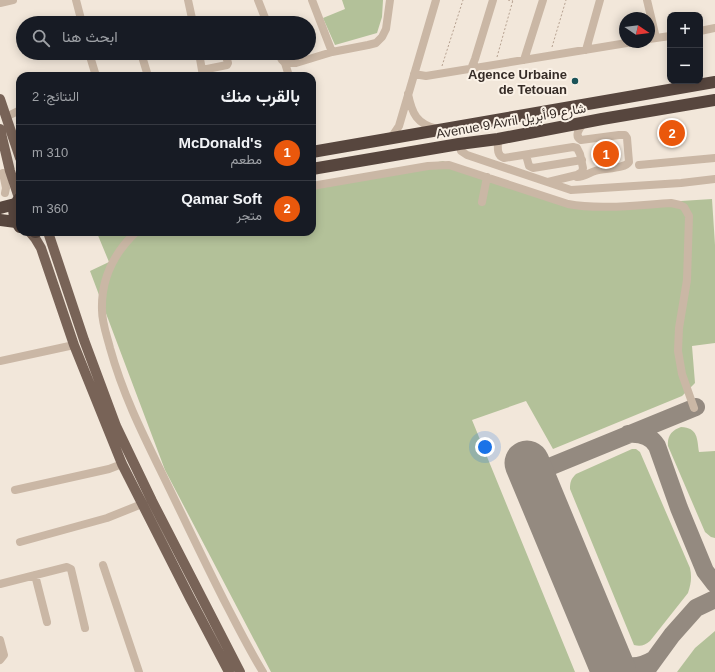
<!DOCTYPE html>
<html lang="ar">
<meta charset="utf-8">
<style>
body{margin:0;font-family:Arial,Vazirmatn,sans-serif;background:#242831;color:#f1f3f6;direction:rtl}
.controls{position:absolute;right:12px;top:12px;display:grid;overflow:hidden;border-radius:8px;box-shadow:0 2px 10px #0003}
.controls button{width:36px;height:36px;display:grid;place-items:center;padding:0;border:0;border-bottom:1px solid #363941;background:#171b24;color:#f1f3f6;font:20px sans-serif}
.compass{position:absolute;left:619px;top:12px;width:36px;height:36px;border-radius:50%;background:#171b24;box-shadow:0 2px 10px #0003;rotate:103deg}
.you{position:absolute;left:485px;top:447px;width:14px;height:14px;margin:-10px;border:3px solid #fff;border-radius:50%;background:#1a73e8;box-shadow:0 0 0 6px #1a73e833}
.badge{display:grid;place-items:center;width:26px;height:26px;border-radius:50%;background:#ea580c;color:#fff;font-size:13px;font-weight:700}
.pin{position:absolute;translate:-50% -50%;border:2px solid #fff;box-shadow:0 1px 4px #0006}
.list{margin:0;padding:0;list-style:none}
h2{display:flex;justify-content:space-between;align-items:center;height:52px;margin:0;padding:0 16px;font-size:17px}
h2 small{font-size:13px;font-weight:400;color:#9ea1a6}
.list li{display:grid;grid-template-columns:26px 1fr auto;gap:12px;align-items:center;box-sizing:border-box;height:56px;padding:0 16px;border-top:1px solid #363941}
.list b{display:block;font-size:15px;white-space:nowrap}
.list p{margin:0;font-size:13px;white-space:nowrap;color:#9ea1a6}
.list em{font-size:13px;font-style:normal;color:#9ea1a6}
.icon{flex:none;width:22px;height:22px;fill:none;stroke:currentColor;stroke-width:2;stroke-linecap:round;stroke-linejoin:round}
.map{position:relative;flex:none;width:715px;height:672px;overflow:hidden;direction:ltr}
.search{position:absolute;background:#171b24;box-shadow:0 2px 10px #0003;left:16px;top:16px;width:300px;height:44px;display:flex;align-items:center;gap:10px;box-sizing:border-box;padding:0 14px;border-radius:22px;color:#9ea1a6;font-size:15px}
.panel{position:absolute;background:#171b24;box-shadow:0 2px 10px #0003;left:16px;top:72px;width:300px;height:164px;border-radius:12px;direction:rtl}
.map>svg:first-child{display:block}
.green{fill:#b3c199}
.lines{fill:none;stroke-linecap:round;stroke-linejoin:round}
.taxiway{stroke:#948a80;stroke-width:18}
.runway{stroke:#948a80;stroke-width:45}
.path{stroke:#b6a190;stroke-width:1;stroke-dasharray:2 2;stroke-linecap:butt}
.minor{stroke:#cab7a5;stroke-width:8}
.major{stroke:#786357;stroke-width:10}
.highway{stroke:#57463e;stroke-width:12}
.poi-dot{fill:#1b5358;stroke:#faf1e6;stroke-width:1.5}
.labels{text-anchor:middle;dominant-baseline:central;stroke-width:4;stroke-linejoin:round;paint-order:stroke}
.poi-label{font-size:13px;font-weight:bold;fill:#362c27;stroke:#faf1e6;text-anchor:end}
.street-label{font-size:13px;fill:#362c27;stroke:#faf1e6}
</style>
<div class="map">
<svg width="715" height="672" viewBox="0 0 715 672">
<rect width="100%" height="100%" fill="#f2e7da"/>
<!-- green -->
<path class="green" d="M342,0H383L382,17L377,33L335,45L323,18L345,9Z
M443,161L572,208L712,199L715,245V343L692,346L695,383L682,396L553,449L526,401L472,420L575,672H271L165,470L90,271L109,262L97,233L312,232V188Z
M681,427C698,428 697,438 699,452L715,451V538L711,537L705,532L668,446C667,436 672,430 681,427Z
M632,449H636L640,452L690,568C692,577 691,584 688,593L650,641C645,645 641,647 634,645L570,489C570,482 571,479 576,474Z
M715,631V672H677L695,648Z"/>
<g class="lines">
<!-- taxiway -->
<path class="taxiway" d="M628,434C640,433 651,436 657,446L679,508L705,571L715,584
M532,474L696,407
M608,658C624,667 636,670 653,660
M645,672L672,635L696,608L715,599"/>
<!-- runway -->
<path class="runway" d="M527,463L614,672"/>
<!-- path -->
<path class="path" d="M508,0L513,1
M552,47L566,0
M497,57L513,0
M442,66L463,0"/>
<!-- minor -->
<path class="minor" d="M76,0L82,23
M188,0L193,23
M258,0L267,23
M312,0L332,52
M647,0L656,38
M0,3L13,0
M700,31L715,28
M649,39L670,36
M586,50L600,0
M89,53L96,76
M141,53L148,76
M199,53L203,76
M278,53L282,60L285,63H296L332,52L368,45L376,43L382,37L386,29L390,0
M524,60L543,0
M285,63L289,76
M471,69L475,59L493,0
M202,70L227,65L228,63L225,53
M414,74L426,76L633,42
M408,94C412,114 417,124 437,129
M6,117L20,110
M389,138L393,135L399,126L436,0
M498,139C498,146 496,156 504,158L573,147L577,148L580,154L583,168L582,172L577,175L548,182
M459,144L461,151L467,155L571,190L681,183L715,179
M526,155L529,166L533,168L582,160
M639,165L715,158
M3,173L6,188L5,193
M577,177C584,177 589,173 595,171C604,168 625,169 629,162L627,138L625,135H619L581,140C574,136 579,129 583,124
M312,186L428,166L449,165L568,204C599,210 638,205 671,203L680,205L684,207L689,216L687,280L679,328L678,351L682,374L694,408
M482,202L487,177
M136,232C114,253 101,279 102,310C102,323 107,336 110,348C125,402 149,446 173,496C191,533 209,571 228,608C239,629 250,651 263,672
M0,361L74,345
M15,490L109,469L122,464
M20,542L107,518L142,504
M103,565L139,672
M35,575L47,622
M0,584L67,567L71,569L85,628
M0,640L4,655L0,660"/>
<!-- major -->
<path class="major" d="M0,99L20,158
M0,129L10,171L19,198
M30,232L35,238L41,248L74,345L122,464L190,598L229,672
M48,232L84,340L116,426L152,501L240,672"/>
<!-- highway -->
<path class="highway" d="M312,152L715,82
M312,169L459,144L498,139L602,119L715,100
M20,198C12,207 13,218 20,227
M0,208L15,204
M0,220L16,222
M35,232H36"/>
</g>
<!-- markers -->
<circle class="poi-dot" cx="575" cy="81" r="4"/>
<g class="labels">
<!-- poi labels -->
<g class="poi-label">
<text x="567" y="74">Agence Urbaine<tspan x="567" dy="15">de Tetouan</tspan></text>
</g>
<!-- street labels -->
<g class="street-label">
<text transform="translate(511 121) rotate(-10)">Avenue 9 Avril شارع 9 أبريل</text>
</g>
</g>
</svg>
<div class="controls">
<button>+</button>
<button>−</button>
</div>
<svg class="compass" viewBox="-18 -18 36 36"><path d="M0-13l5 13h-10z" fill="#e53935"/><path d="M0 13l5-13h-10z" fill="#9ea1a6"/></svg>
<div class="you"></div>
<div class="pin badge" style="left:606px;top:154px">1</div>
<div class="pin badge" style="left:672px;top:133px">2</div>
<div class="search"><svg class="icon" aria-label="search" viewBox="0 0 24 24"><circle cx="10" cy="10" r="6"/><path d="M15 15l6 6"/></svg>ابحث هنا</div>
<section class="panel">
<h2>بالقرب منك<small>النتائج: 2</small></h2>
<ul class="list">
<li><span class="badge">1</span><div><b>McDonald's</b><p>مطعم</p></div><em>310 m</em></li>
<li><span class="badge">2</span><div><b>Qamar Soft</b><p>متجر</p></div><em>360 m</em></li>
</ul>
</section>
</div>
